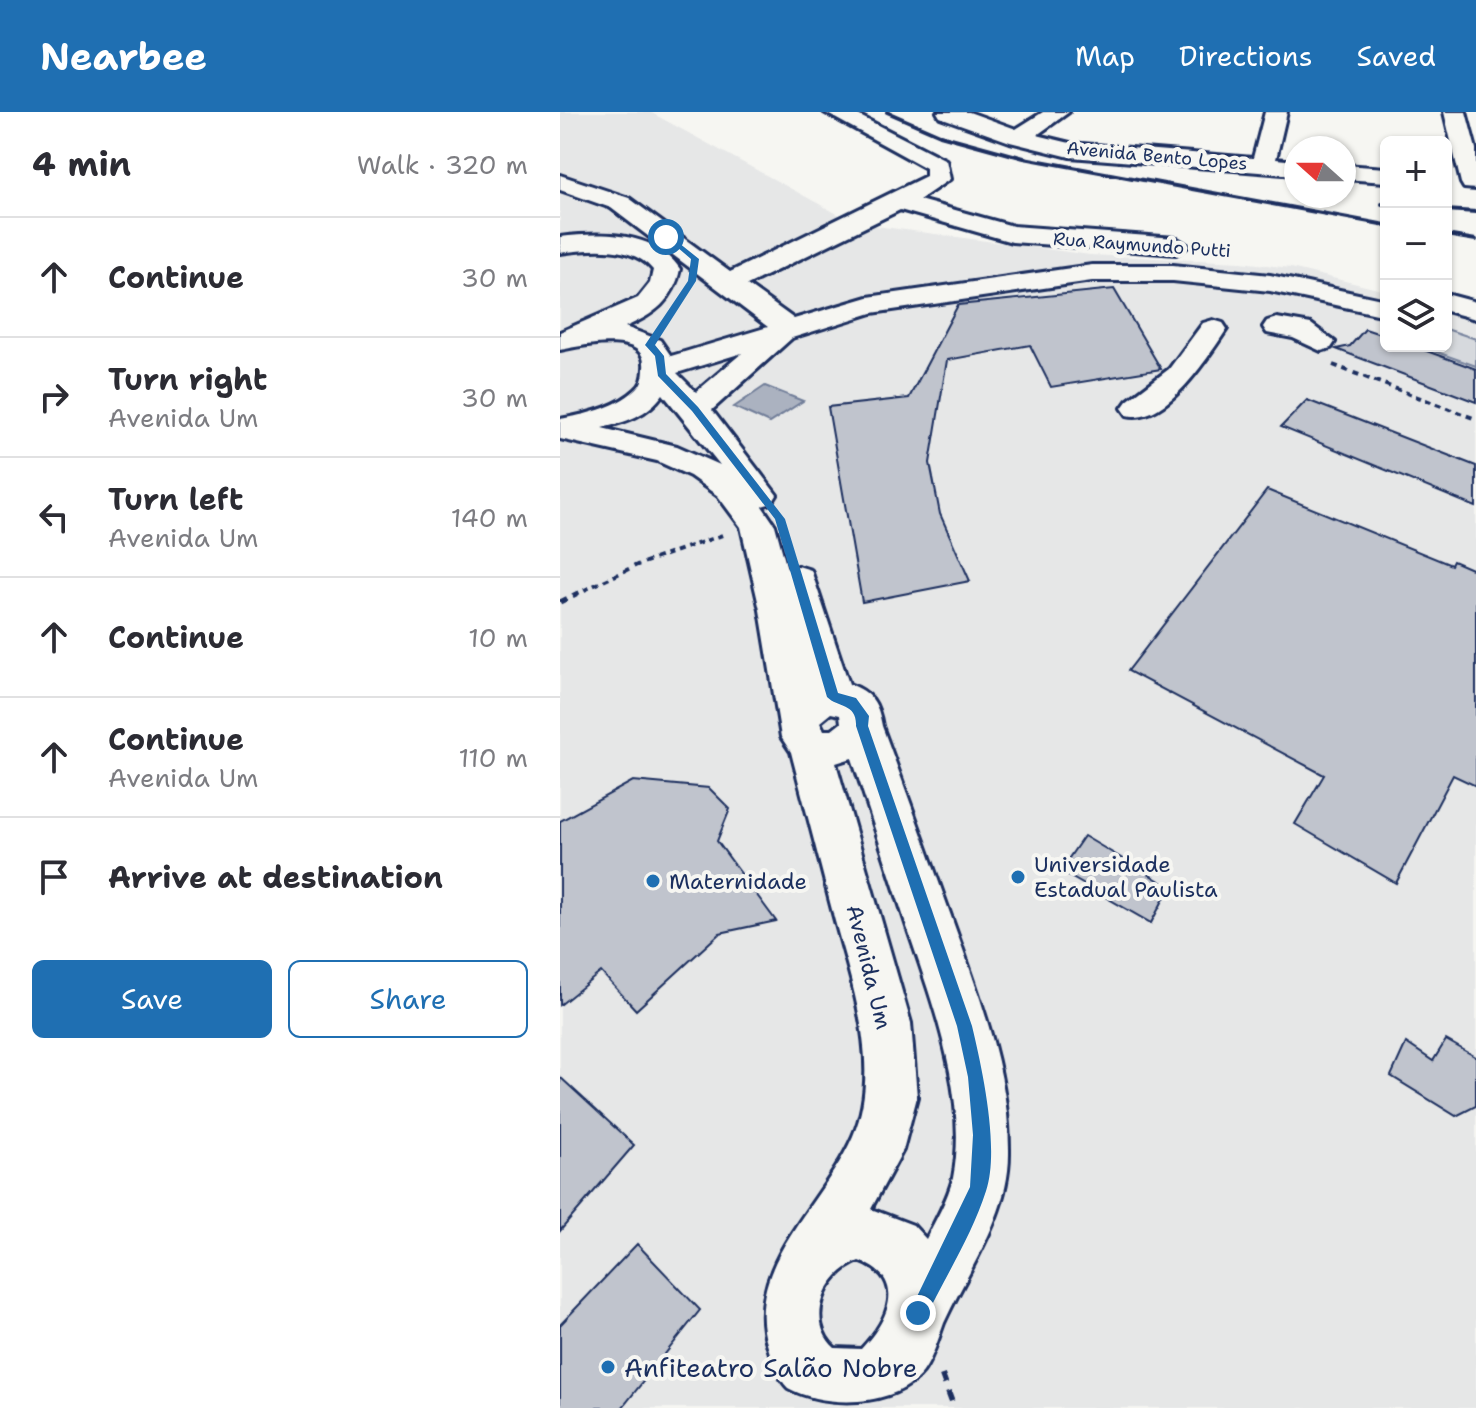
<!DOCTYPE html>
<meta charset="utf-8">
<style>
body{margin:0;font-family:"Shantell Sans",sans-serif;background:#f7f7f7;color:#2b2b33}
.controls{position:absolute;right:24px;top:24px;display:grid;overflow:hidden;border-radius:12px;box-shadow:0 2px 6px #0004}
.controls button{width:72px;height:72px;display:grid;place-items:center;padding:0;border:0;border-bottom:2px solid #e1e1e2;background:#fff;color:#2b2b33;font:40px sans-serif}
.compass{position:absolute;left:724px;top:24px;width:72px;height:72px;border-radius:50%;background:#fff;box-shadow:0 2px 6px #0004;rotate:291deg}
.stop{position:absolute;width:24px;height:24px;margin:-18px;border:6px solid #1f6fb2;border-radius:50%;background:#fff}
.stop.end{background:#1f6fb2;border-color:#fff;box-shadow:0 2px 8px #0008}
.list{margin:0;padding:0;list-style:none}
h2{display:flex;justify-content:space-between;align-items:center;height:104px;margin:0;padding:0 32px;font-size:34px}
h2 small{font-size:26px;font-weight:400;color:#7c7c81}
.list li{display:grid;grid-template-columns:52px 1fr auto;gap:24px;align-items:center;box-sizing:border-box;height:120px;padding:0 32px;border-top:2px solid #e1e1e2}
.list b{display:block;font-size:30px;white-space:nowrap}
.list p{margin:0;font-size:26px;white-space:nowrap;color:#7c7c81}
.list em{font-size:26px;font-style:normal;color:#7c7c81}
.actions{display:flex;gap:16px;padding:24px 32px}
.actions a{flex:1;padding:18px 0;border:2px solid #1f6fb2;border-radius:12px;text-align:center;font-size:28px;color:#1f6fb2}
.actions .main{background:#1f6fb2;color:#fff}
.icon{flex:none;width:44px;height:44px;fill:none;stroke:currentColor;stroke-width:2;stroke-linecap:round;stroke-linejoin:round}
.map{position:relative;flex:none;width:916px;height:1296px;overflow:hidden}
header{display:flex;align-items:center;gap:48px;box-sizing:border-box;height:112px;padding:0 40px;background:#1f6fb2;color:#fff}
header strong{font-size:38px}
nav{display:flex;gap:44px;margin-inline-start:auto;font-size:28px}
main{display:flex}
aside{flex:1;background:#fff}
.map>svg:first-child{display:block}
.built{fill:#e6e7e7}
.green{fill:#d6d9dd;stroke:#78849e;stroke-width:2}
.water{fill:#abb2c0;stroke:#717e99;stroke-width:2}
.building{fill:#c0c4cd;stroke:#1b2f5e;stroke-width:2}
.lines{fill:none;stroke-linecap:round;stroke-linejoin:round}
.minor-casing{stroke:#1b2f5e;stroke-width:6}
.path-far2{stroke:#1b2f5e;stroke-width:4;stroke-dasharray:6 5;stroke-linecap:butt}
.path-far1{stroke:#1b2f5e;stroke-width:5;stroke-dasharray:8 6;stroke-linecap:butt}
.path{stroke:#1b2f5e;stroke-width:6;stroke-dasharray:10 8;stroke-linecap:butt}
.minor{fill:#f6f6f2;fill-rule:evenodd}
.rail{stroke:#1b2f5e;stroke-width:4}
.route{fill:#1f6fb2}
.poi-dot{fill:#1f6fb2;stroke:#f6f6f2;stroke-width:3}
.labels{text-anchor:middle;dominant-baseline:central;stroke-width:8;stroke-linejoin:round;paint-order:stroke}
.far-street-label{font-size:18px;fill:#1b2f5e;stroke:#f6f6f2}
.poi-label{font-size:22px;fill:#1b2f5e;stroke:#f6f6f2;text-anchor:start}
.street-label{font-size:22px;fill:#1b2f5e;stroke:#f6f6f2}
.near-poi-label{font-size:26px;fill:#1b2f5e;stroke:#f6f6f2;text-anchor:start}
</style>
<header>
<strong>Nearbee</strong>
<nav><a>Map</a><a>Directions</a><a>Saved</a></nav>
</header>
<main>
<aside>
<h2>4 min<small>Walk · 320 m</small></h2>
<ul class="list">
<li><svg class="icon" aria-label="ahead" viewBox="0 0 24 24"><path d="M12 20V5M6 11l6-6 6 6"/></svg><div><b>Continue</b></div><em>30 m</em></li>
<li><svg class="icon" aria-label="right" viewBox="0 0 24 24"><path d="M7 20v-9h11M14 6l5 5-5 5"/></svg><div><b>Turn right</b><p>Avenida Um</p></div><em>30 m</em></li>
<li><svg class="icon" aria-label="left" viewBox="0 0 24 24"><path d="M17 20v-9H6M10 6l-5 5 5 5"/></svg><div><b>Turn left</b><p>Avenida Um</p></div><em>140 m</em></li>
<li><svg class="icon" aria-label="ahead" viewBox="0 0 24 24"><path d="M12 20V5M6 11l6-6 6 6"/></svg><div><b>Continue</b></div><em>10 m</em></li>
<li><svg class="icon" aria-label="ahead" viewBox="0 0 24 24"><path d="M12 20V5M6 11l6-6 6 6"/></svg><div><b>Continue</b><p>Avenida Um</p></div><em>110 m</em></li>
<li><svg class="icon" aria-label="arrive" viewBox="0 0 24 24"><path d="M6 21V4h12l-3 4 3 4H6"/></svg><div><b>Arrive at destination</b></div></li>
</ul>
<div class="actions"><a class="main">Save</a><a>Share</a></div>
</aside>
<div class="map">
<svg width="916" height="1296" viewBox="0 0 916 1296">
<rect width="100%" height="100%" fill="#f6f6f2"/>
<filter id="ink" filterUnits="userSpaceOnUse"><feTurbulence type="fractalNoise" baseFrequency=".0125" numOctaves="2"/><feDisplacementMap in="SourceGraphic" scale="16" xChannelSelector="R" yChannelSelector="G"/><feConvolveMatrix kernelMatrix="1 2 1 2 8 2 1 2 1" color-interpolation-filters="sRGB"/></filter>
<g filter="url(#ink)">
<!-- built -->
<path class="built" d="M0,0H90L294,111L530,143L681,150L731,156L826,179V234H886V195L916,204V1296H0Z"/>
<!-- green -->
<path class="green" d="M886,217L916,227V254L860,234H886Z"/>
<!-- water -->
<path class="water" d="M205,274L243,289L209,311L174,295Z"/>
<!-- building -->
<path class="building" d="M554,177L601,257L491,275L470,233L387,248L370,351L380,402L410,469L302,490L268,295L349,286L398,193Z
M805,217L826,224V234H853L916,257V290L776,237L790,234Z
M747,288L916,354V395L721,315Z
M707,378L891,453L893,449L916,459V674L893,663L836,771L735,712L764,663L568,559Z
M73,669L149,676L170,697L157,729L216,809L160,821L76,898L41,860L0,893V709Z
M524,724L610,775L591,811L500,759Z
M886,928L916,945V994L896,1004L831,964L846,931L873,949Z
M0,965L74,1033L0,1119Z
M77,1132L140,1198L62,1296H0V1213Z"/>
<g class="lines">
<!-- minor casing -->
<g class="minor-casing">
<path id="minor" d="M264,0H292L386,48L390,67L359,88L453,114L616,126L629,134L616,142L452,130L340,98L187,173L234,207L308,185L532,153H613L710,163L826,188V204L710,179L613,169H532L312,201L232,226L152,298L217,383L212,391L202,394L215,413L227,457L238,454L251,458L289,572C312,580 318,591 322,614C346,678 369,743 392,807C419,883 450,960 449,1042C449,1103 408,1158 384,1211C378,1227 373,1246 363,1260C335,1296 264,1296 228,1276C218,1266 212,1249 208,1235C181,1154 264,1092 293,1024C324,953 289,865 271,794C258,743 244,691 231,640L221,625L200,498L181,415L158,384L130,364L97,349L0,327V307C24,303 56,296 75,278C82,272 84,266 84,256C88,218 20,234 0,238V220L78,186L90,171L93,158C72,132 30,137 0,141V125C42,120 94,119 120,157C114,188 94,203 65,215L100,228L111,244L208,215L51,96L0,78V63L69,86L170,160L366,64V56ZM182,241L136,280L117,261ZM103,282L160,353L117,334L42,316C66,310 88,303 103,282ZM271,601L280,603L281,611L272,618H264L260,610ZM292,646C310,702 329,759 347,815C372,889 409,986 393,1066C388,1087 376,1107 366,1127L353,1113L311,1097L343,1038L357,985L351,911L276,651ZM299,1149C349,1167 328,1209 301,1237L275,1236C245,1209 265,1162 299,1149Z
M377,0H409L456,17L483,0H509L477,23L510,31L693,46L705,0H727L716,47L736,49V63L510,45L450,30L380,5Z
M884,0H906L916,37V77L904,76L901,71Z
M784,53L826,56V70L784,67Z
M886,182L916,190V207L886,199Z
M717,206L751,212L775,230L771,236L761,239L733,226L707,221L703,215L707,209Z
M653,208L663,211L667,217C648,245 606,313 567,303L562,296L567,289L609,257L643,211Z"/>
</g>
<!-- path-far2 -->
<path class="path-far2" d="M773,253L916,307
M14,483L77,453L165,422"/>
<!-- path-far1 -->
<path class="path-far1" d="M0,490L18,481"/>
<!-- path -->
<path class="path" d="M382,1263L394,1296"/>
<!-- minor -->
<use href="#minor" class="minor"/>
<!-- rail -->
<path class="rail" d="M327,0L380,23L464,46L826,113
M822,92H826
M886,98L916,100
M886,123L916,128"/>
</g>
</g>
<!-- route -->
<path class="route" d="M103,123H109L139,147L136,169L95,233L104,244L106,262L138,295L225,407L278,581L296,586L309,604L308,614L412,914C422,956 440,1037 426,1079C412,1123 385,1165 365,1207L358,1210L349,1201L410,1075L413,1023L408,965L397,914L296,614C297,591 278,596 267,585L215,407L132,299L98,264L95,244L85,233L128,169L131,147Z"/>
<!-- markers -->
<g class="poi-dot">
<circle cx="458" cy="765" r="8"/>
<circle cx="93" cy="769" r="8"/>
<circle cx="48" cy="1255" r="8"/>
</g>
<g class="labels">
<!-- far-street labels -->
<g class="far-street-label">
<text transform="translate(597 44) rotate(5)">Avenida Bento Lopes</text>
<text transform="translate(582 133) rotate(4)">Rua Raymundo Putti</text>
</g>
<!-- poi labels -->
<g class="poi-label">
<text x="474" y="752">Universidade<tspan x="474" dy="25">Estadual Paulista</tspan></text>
<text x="109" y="769">Maternidade</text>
</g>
<!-- street labels -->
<g class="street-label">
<text transform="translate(309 855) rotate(76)">Avenida Um</text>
</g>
<!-- near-poi labels -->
<g class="near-poi-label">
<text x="64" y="1255">Anfiteatro Salão Nobre</text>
</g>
</g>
</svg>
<div class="controls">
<button>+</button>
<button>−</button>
<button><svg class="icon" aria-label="layers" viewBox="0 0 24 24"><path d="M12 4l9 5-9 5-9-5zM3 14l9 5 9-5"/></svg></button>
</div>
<svg class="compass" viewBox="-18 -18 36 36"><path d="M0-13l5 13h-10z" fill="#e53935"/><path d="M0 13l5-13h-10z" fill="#7c7c81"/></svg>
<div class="stop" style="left:106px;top:125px"></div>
<div class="stop end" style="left:358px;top:1201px"></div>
</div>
</main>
